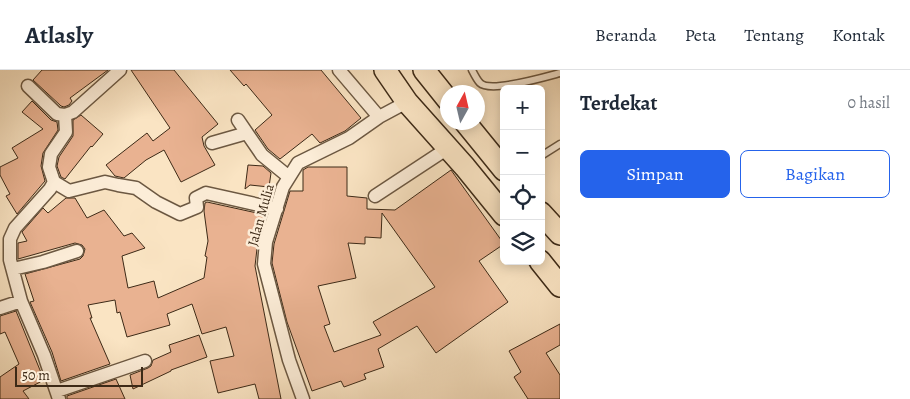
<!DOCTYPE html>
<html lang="id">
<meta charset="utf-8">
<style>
body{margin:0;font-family:Alegreya,serif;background:#f6f6f7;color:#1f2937}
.controls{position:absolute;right:15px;top:15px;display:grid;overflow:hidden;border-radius:8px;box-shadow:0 2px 12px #0003}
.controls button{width:45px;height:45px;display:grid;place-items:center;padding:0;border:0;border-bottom:1px solid #e0e1e3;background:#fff;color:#1f2937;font:25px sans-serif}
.compass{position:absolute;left:440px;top:15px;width:45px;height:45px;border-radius:50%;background:#fff;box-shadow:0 2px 12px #0003;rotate:8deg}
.scale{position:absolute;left:15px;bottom:12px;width:128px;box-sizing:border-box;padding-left:5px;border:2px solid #3d2a17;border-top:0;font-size:14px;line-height:18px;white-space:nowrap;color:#3d2a17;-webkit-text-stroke:4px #fcedd8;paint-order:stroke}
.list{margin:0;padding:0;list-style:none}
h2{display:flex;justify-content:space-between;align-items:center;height:65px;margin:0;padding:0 20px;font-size:21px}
h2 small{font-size:16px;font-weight:400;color:#747a83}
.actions{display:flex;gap:10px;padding:15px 20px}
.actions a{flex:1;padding:11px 0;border:1px solid #2563eb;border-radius:8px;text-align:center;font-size:18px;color:#2563eb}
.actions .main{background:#2563eb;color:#fff}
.icon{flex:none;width:28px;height:28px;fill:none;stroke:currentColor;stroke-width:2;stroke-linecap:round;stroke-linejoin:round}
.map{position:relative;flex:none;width:560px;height:329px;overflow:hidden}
header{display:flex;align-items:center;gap:30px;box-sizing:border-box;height:70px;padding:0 25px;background:#fff;border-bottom:1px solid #e0e1e3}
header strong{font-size:24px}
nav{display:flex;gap:28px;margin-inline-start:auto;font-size:18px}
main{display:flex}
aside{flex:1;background:#fff}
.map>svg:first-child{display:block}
.building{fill:#e9b291;stroke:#3d2a17;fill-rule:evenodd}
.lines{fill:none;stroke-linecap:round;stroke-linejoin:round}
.lane-casing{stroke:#6c5842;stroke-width:9}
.street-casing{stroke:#6c5842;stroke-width:15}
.primary-casing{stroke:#3d2a17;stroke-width:24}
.lane{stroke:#fcedd8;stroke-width:6}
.street{stroke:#fcedd8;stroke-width:12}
.primary{stroke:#fae4c3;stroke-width:21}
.labels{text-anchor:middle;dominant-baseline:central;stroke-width:5;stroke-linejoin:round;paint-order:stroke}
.street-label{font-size:14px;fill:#3d2a17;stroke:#fcedd8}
</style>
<header>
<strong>Atlasly</strong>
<nav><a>Beranda</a><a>Peta</a><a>Tentang</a><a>Kontak</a></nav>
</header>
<main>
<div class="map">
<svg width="560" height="329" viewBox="0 0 560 329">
<rect width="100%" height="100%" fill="#fae4c3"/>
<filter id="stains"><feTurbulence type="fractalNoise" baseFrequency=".004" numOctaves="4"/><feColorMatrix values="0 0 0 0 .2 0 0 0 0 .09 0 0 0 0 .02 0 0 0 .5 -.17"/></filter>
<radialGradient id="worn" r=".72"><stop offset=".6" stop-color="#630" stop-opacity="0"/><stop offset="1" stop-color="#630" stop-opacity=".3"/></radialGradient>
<!-- building -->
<path class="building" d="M42,0H108L70,28L72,31L69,35L64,37L61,36L33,10Z
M131,0H174L218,54L202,67L204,76L215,95L181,112L164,80L146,90L124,108L115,106L106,95L147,63L153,71L170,58Z
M230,0H321L361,48L345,61L320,73L312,64L280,89L268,79L255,60L272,45L246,14L244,16Z
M32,31L51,50L57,52L58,60L43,83L41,96L45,111L17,144L6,126L10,124L0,105V97L18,88L12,78L43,59L22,42Z
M81,45L103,64L92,77L91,76L65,109L61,107L57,96L59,87L73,66V50Z
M248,95L263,96L271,103L269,117L250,115L245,119Z
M308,97H347V126L367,128V139L395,140L451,100L504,174L479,191L508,232L436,283L417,256L378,279L384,297L364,304L366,309L344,317L341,311L312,321L287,252L272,193L274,174L290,121H303V100ZM382,143L435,217L373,252L381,265L334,282L324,256L330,254L318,216L356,208L348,173L365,174V167L381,168Z
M66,128H75L87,148L104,140L124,166L132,163L145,178L122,186L128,218L154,211L158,228L204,208L207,187L205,186L208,171L204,141L205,133L207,132L266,145L258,170L255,196L281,329H259L255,314L218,323L210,291L234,286L226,257L202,264L192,234L167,244L170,255L127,267L120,242L117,243L115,230L88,235L92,248H90L110,294L61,311L52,282L30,232L34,231L25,204L80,189L83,186L85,179L82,175L75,173L18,189V173L27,171L22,162L43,138L48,143Z
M16,241L44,310L23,321L29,329H0V307L19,294L5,262L0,264V246Z
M560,254V275L546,283L560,305V329H528L514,307L521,302L509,281Z
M199,265L207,287L171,300V301L133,319L130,305L148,298L151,296L153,290L171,282L169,275Z
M116,309L125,329H67V326Z"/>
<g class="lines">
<!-- lane casing -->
<g class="lane-casing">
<path id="lane" d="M472,0C474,4 477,10 480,13C490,23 545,7 560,3
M541,86L560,74"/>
</g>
<!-- street casing -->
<g class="street-casing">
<path id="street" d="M339,0L379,47
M28,16L57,44L65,45L73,42L120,0
M238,50L262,85L289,107
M212,73L247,63
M54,112L69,121L105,112L118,115L136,118L156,132L180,144L197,137L196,128L206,123L277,139
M375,126L448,78
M13,199L43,192L77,181
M21,231L44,285L59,329
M0,238L21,231L10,190V169L15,158L50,119L54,112L49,97L51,84L66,62L65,45
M57,321L145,291
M303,329L289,290L264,194L266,172L283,117L298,93L349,68L379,47L407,32"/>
</g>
<!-- primary casing -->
<g class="primary-casing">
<path id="primary" d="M385,0L407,32L465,97L504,145
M424,0L448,30
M465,52L504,100
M541,143L560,164
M540,191L560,216"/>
</g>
<!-- lane -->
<use href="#lane" class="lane"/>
<!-- street -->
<use href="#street" class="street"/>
<!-- primary -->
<use href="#primary" class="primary"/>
</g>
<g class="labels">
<!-- street labels -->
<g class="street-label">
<text transform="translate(261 145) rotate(-74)">Jalan Mulia</text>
</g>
</g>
<rect width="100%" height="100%" filter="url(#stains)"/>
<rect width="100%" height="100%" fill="url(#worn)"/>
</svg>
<div class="controls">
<button>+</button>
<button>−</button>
<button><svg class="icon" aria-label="locate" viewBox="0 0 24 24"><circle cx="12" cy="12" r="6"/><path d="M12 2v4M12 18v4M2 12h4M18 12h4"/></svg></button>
<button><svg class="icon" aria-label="layers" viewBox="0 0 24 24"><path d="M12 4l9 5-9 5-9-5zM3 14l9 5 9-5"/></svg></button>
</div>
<svg class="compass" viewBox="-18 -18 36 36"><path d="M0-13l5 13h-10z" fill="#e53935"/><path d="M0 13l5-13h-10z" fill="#747a83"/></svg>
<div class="scale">50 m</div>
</div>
<aside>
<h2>Terdekat<small>0 hasil</small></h2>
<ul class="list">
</ul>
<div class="actions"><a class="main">Simpan</a><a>Bagikan</a></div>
</aside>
</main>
